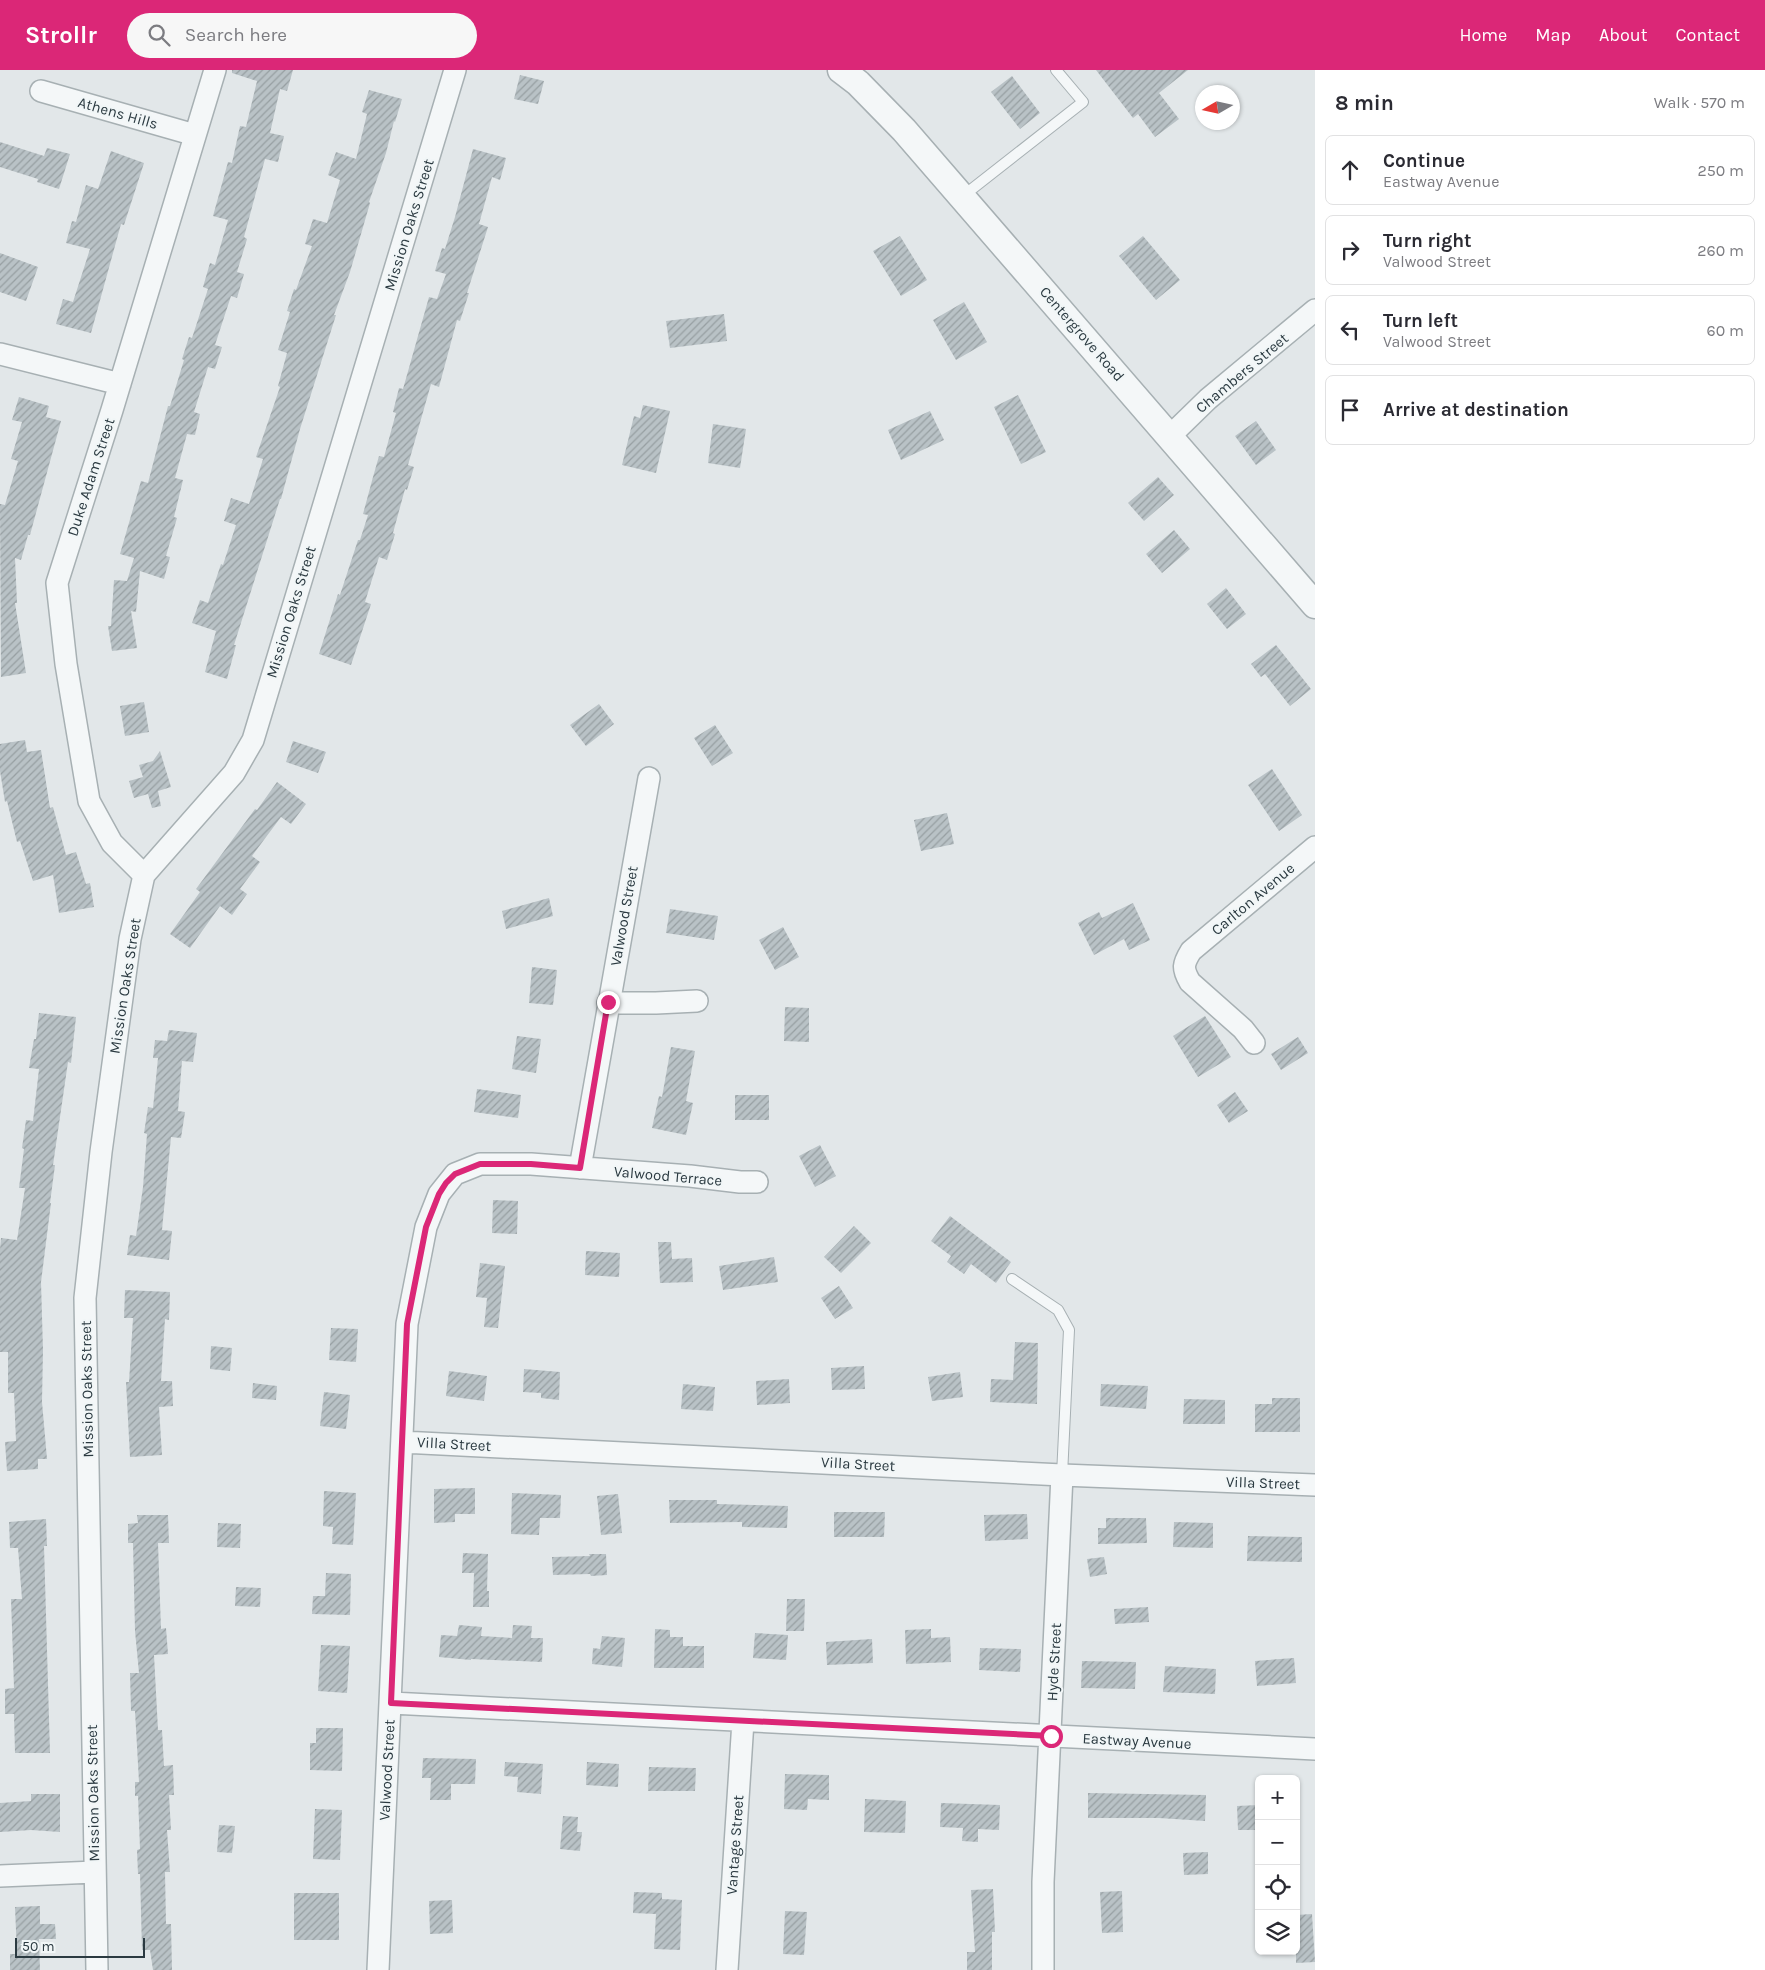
<!DOCTYPE html>
<meta charset="utf-8">
<style>
body{margin:0;font-family:Karla,sans-serif;background:#f7f7f7;color:#2b2b33}
.controls{position:absolute;right:15px;bottom:15px;display:grid;overflow:hidden;border-radius:8px;box-shadow:0 1px 4px #0004}
.controls button{width:45px;height:45px;display:grid;place-items:center;padding:0;border:0;border-bottom:1px solid #e1e1e2;background:#fff;color:#2b2b33;font:25px sans-serif}
.compass{position:absolute;left:1195px;top:15px;width:45px;height:45px;border-radius:50%;background:#fff;box-shadow:0 1px 4px #0004;rotate:261deg}
.scale{position:absolute;left:15px;bottom:12px;width:130px;box-sizing:border-box;padding-left:5px;border:2px solid #2b3a41;border-top:0;font-size:14px;line-height:18px;white-space:nowrap;color:#2b3a41;-webkit-text-stroke:4px #f1f6f7;paint-order:stroke}
.stop{position:absolute;width:15px;height:15px;margin:-11px;border:4px solid #db2777;border-radius:50%;background:#fff}
.stop.end{background:#db2777;border-color:#fff;box-shadow:0 1px 5px #0008}
.list{margin:0;padding:0;list-style:none}
h2{display:flex;justify-content:space-between;align-items:center;height:65px;margin:0;padding:0 20px;font-size:21px}
h2 small{font-size:16px;font-weight:400;color:#7c7c81}
.list li{display:grid;grid-template-columns:32px 1fr auto;gap:15px;align-items:center;box-sizing:border-box;height:70px;margin:0 10px 10px;padding:0 10px;border:1px solid #e1e1e2;border-radius:8px}
.list b{display:block;font-size:19px;white-space:nowrap}
.list p{margin:0;font-size:16px;white-space:nowrap;color:#7c7c81}
.list em{font-size:16px;font-style:normal;color:#7c7c81}
.icon{flex:none;width:28px;height:28px;fill:none;stroke:currentColor;stroke-width:2;stroke-linecap:round;stroke-linejoin:round}
.map{position:relative;flex:none;width:1315px;height:1900px;overflow:hidden}
header{display:flex;align-items:center;gap:30px;box-sizing:border-box;height:70px;padding:0 25px;background:#db2777;color:#fff}
header strong{font-size:24px}
nav{display:flex;gap:28px;margin-inline-start:auto;font-size:18px}
.search{width:350px;height:45px;background:#f7f7f7;display:flex;align-items:center;gap:12px;box-sizing:border-box;padding:0 18px;border-radius:28px;color:#7c7c81;font-size:19px}
main{display:flex}
aside{flex:1;background:#fff}
.map>svg:first-child{display:block}
.building{fill:url(#building-hatch)}
.lines{fill:none;stroke-linecap:round;stroke-linejoin:round}
.service-casing{stroke:#a7b0b3;stroke-width:12}
.minor-casing{stroke:#a7b0b3;stroke-width:24}
.tertiary-casing{stroke:#a7b0b3;stroke-width:29}
.service{stroke:#f4f7f8;stroke-width:10}
.minor{stroke:#f4f7f8;stroke-width:21}
.tertiary{stroke:#f4f7f8;stroke-width:26}
.route{stroke:#db2777;stroke-width:6}
.labels{text-anchor:middle;dominant-baseline:central;stroke-width:4;stroke-linejoin:round;paint-order:stroke}
.street-label{font-size:15px;fill:#2b3a41;stroke:#f1f6f7}
</style>
<header>
<strong>Strollr</strong>
<div class="search"><svg class="icon" aria-label="search" viewBox="0 0 24 24"><circle cx="10" cy="10" r="6"/><path d="M15 15l6 6"/></svg>Search here</div>
<nav><a>Home</a><a>Map</a><a>About</a><a>Contact</a></nav>
</header>
<main>
<div class="map">
<svg width="1315" height="1900" viewBox="0 0 1315 1900">
<defs>
<pattern id="building-hatch" width="6" height="6" patternUnits="userSpaceOnUse" patternTransform="scale(1.25)"><rect width="6" height="6" fill="#b9c2c6"/><path d="M-1 1l2-2M0 6l6-6M5 7l2-2" fill="none" stroke="#979fa2"/></pattern>
</defs>
<rect width="100%" height="100%" fill="#e2e7e9"/>
<!-- building -->
<path class="building" d="M232,0H293L287,21L280,19L270,63L284,66L278,92L265,89L244,167L247,169L237,202L244,204L237,228L231,226L215,275L222,277L215,299L208,297L194,342L200,344L195,365L187,364L175,408L183,410L174,447L177,448L166,486L170,487L164,509L140,501L136,542L131,541L137,578L112,581L108,556H111L114,510L127,511L134,488L120,484L141,411L148,413L168,336H170L184,290L182,289L189,267L192,268L208,219L203,217L210,193L215,195L228,150L213,146L228,92L232,93L240,56L246,57L257,11L232,3Z
M1096,0H1188L1159,23L1179,49L1155,67L1138,44L1133,48Z
M520,5L544,11L538,34L514,29Z
M1012,6L1040,43L1020,59L991,22Z
M369,20L402,29L395,52L394,51L386,83L369,132L370,133L350,202L334,245H336L300,359L281,429H280L234,575H236L227,609L205,602L216,561L192,553L200,530L208,533L221,494L223,495L236,455L224,451L231,428L249,434L263,389L256,387L280,317L278,316L287,283L278,280L290,242L287,241L294,219L296,220L312,176L305,174L313,149L327,153L340,110L328,105L336,82L356,89L367,44L362,42Z
M0,72L44,86L47,78L70,84L59,119L37,112L38,109L0,97Z
M473,79L506,88L500,110L492,107L479,154L488,157L467,223H469L460,251L457,250L439,317L431,314L408,395L414,397L407,420L405,419L393,463L395,464L387,490L379,487L365,532L371,534L351,595L319,584L338,524L340,525L358,470H360L368,445L363,444L373,407L379,386L384,387L396,343L393,342L399,318L403,319L429,227L437,229L446,204L435,201L442,178L445,179L455,147Z
M111,81L144,93L124,155L121,154L91,263L56,254L63,229L73,232L90,179L66,173L72,151L76,152L86,115L98,119Z
M900,166L927,210L901,226L873,181Z
M1143,166L1180,210L1156,230L1119,186Z
M0,183L38,197L26,231L0,222Z
M964,232L987,272L956,290L933,250Z
M724,244L727,271L670,278L666,251Z
M1018,325L1046,382L1021,394L994,337Z
M19,327L49,336L46,347L61,351L30,465H28L21,490L15,488L17,533H15L26,603L1,607L0,434L5,435L18,391L11,389L22,352L12,350Z
M643,335L670,341L656,403L622,395L634,346L640,348Z
M930,341L944,370L901,390L888,360Z
M1256,351L1276,380L1256,395L1235,366Z
M713,354L746,359L740,398L708,393Z
M1158,407L1174,425L1144,451L1128,433Z
M1174,460L1190,479L1162,503L1146,484Z
M1226,518L1246,544L1227,559L1207,534Z
M1276,575L1311,619L1290,636L1265,604L1261,607L1251,594Z
M144,632L149,662L125,666L120,636Z
M599,634L614,654L586,676L570,655Z
M715,655L733,683L712,696L694,668Z
M25,670L27,682L41,680L50,738L53,737L66,785L76,782L86,814L90,813L94,837L59,843L53,805L33,811L20,771L17,772L7,731L5,732L0,701V674Z
M293,671L326,682L318,703L286,692Z
M160,681L171,717L158,721L161,736L152,738L148,724L134,728L129,711L143,707L139,695L153,691Z
M1272,699L1302,745L1279,761L1248,715Z
M277,712L306,734L291,754L281,747L252,786L260,792L240,819L247,824L232,845L220,836L190,878L170,864L200,822L196,819L255,739L257,740Z
M947,743L954,774L921,781L914,750Z
M549,828L553,846L506,859L502,841Z
M1133,833L1150,870L1129,880L1124,869L1094,885L1078,853L1099,842L1102,848Z
M670,839L718,846L714,870L666,863Z
M783,857L799,887L775,900L759,870Z
M532,897L557,900L553,935L529,933Z
M785,937L809,938V972L784,971Z
M39,943L76,947L71,993L68,992L53,1095H55L50,1133H51L41,1212L43,1280L42,1332L47,1389H38V1399L7,1401L5,1372L16,1371L14,1323H8V1282H0V1179L1,1168L17,1170L25,1118H19L24,1079L22,1078L26,1050L33,1051L39,999L29,998L34,969H36Z
M1205,946L1231,987L1198,1007L1173,966Z
M169,960L197,963L193,992L182,991L178,1041L185,1042L181,1068L171,1067L162,1160L172,1161L169,1190L127,1185L130,1165L136,1166L143,1117L147,1064L144,1063L148,1037L153,1038L158,988H153L155,970L167,971Z
M517,966L541,969L536,1003L512,999Z
M1298,967L1308,983L1281,1000L1271,984Z
M671,977L695,981L686,1031L693,1033L686,1065L652,1058L659,1026L662,1027Z
M477,1019L521,1025L518,1048L474,1042Z
M1235,1022L1248,1041L1229,1053L1217,1035Z
M735,1025H769V1050H735Z
M820,1075L836,1106L815,1117L799,1086Z
M493,1130L518,1131L517,1164L492,1163Z
M950,1146L1011,1192L996,1213L971,1194L964,1204L947,1192L951,1186L931,1171Z
M854,1156L871,1173L841,1203L824,1187Z
M658,1172H671L672,1189L692,1188L693,1212L660,1213Z
M586,1181L620,1183L619,1207L585,1205Z
M774,1187L778,1212L723,1220L719,1196Z
M480,1193L505,1196L498,1258L484,1257L487,1228L476,1227Z
M839,1216L853,1238L835,1249L821,1228Z
M125,1220L170,1222L169,1250L165,1249L161,1311H172L173,1336L159,1337L162,1385L130,1387L126,1312H129L133,1248H124Z
M331,1258L358,1259L356,1292L329,1290Z
M1015,1272L1038,1273L1037,1334L990,1332L991,1309L1013,1310Z
M211,1276L232,1278L230,1301L210,1299Z
M864,1296L865,1319L832,1320L831,1298Z
M524,1299L560,1302L559,1330L541,1328V1323L523,1322Z
M449,1301L487,1306L484,1331L446,1326Z
M960,1302L963,1327L932,1331L928,1307Z
M789,1309L790,1333L757,1335L756,1311Z
M253,1313L277,1316L276,1330L252,1328Z
M683,1314L715,1317L713,1341L681,1339Z
M1101,1314L1148,1316L1146,1339L1100,1336Z
M324,1322L350,1325L346,1359L320,1356Z
M1272,1328H1300V1362H1255V1334H1272Z
M1184,1329L1225,1330V1354H1183Z
M475,1418V1444H455V1452L434,1453V1419Z
M324,1421L356,1423L353,1475L332,1474L333,1457L323,1456Z
M512,1423L561,1425L560,1448H540L539,1465L511,1464Z
M618,1424L622,1463L601,1465L597,1426Z
M669,1430H717V1434L788,1436L787,1458L742,1457V1452L670,1453Z
M834,1442H885L884,1467H834Z
M1027,1444L1028,1469L985,1471L984,1445Z
M137,1445H168L169,1473H158L161,1559L166,1558L168,1584L154,1585L158,1660H162L164,1696L173,1695L174,1725H169L171,1760H167L170,1802H165L166,1854H171L172,1900H153L150,1880H142L140,1804H138L137,1780L140,1779L138,1726H135V1712H139L135,1641H131L130,1603H139L135,1561L133,1473H128V1454L138,1453Z
M1106,1448H1146L1147,1473L1098,1474V1458H1106Z
M46,1449L47,1476H44L50,1683H15L14,1644H5V1619L14,1618L11,1529H22L18,1478H10L9,1452Z
M1174,1452L1213,1453V1478L1173,1477Z
M218,1453L241,1454L240,1478L217,1477Z
M1248,1466L1302,1467V1492L1247,1491Z
M463,1483L488,1484L487,1521H489V1537H473L474,1503H462Z
M589,1484H606L607,1505L591,1506L590,1504L553,1505L552,1487L590,1486Z
M1104,1487L1107,1504L1090,1507L1087,1489Z
M326,1503L351,1504L350,1545L312,1544L313,1526H325Z
M236,1517L261,1518L260,1537L235,1536Z
M787,1529H805L804,1561H786Z
M1148,1537L1149,1552L1115,1554L1114,1539Z
M459,1555L482,1557L481,1566L512,1568L513,1555L532,1556L531,1568H543L542,1592L471,1589V1590L439,1587L441,1565L457,1566Z
M655,1559L670,1560V1567H683V1576H704V1598H654Z
M931,1559V1568L950,1567L951,1592L906,1594L905,1560Z
M755,1563L788,1565L786,1590L753,1588Z
M602,1566L625,1568L622,1597L592,1594L593,1578L600,1579Z
M872,1569L873,1593L827,1595L826,1572Z
M321,1575L350,1576L347,1623L318,1621Z
M980,1578L1021,1579L1020,1602L979,1600Z
M1294,1588L1296,1613L1257,1616L1255,1591Z
M1082,1591L1136,1592L1135,1619L1081,1618Z
M1165,1596L1216,1599L1215,1624L1163,1622Z
M316,1658H343L342,1701L310,1700V1673H316Z
M423,1688L476,1689L475,1714H451V1730H430L431,1708H422Z
M505,1692L543,1694L541,1724L517,1722L518,1707L504,1706Z
M587,1692L619,1694L618,1717L586,1715Z
M649,1697L696,1698L695,1721H648Z
M785,1704L829,1705V1730L808,1729L807,1740L784,1739Z
M1088,1723L1206,1725L1205,1751L1159,1748H1088Z
M31,1724H60V1762L31,1760L0,1762V1733L31,1731Z
M865,1729L906,1731L905,1763L864,1762Z
M941,1733L1000,1735L999,1760L978,1759V1772L962,1771L963,1758L940,1757Z
M1259,1735V1760H1238L1237,1736Z
M315,1739L342,1740L340,1790L313,1789Z
M563,1746L578,1747L577,1762H582L580,1781L560,1779Z
M219,1755L235,1756L232,1783L217,1782Z
M1208,1782V1804L1184,1805L1183,1783Z
M993,1819L995,1862H992V1900H967V1882H975L971,1820Z
M1122,1821L1123,1862L1102,1863L1100,1822Z
M634,1822L662,1823V1829L682,1830L680,1880L654,1879L656,1844L633,1843Z
M294,1823H339V1870H294Z
M452,1830L453,1863L430,1864L429,1831Z
M40,1836V1854H55L56,1869H39L40,1900H10V1884H17L15,1837Z
M785,1841L807,1842L804,1885L783,1884Z
M1312,1844L1315,1892L1296,1893V1845Z"/>
<g class="lines">
<!-- service casing -->
<g class="service-casing">
<path id="service" d="M963,126L1083,32L1056,0
M1012,1209L1058,1240L1069,1260L1062,1405"/>
</g>
<!-- minor casing -->
<g class="minor-casing">
<path id="minor" d="M41,21L195,65
M0,284L120,314
M1170,366L1208,329L1315,240
M144,805L112,773L89,731L66,594L57,513L112,340L215,0
M608,933H656L697,931
M1254,973L1243,959L1190,912C1182,898 1183,894 1191,881L1315,777
M580,1098L649,708
M402,1372L1062,1405L1315,1415
M391,1633L1315,1679
M0,1806L95,1802
M97,1900L85,1228L101,1082L130,869L144,805L234,703L253,670L455,0
M378,1900L407,1254L426,1157L439,1124L455,1104L480,1094H531L690,1106L740,1112H757
M727,1900L743,1651
M1043,1900V1812L1062,1405"/>
</g>
<!-- tertiary casing -->
<g class="tertiary-casing">
<path id="tertiary" d="M841,0L858,13L904,60L1315,535"/>
</g>
<!-- service -->
<use href="#service" class="service"/>
<!-- minor -->
<use href="#minor" class="minor"/>
<!-- tertiary -->
<use href="#tertiary" class="tertiary"/>
</g>
<g class="lines">
<!-- route -->
<path class="route" d="M608,932L580,1098L531,1094H480L455,1104L446,1113L439,1124L426,1157L407,1254L391,1633L1051,1666"/>
</g>
<g class="labels">
<!-- street labels -->
<g class="street-label">
<text transform="translate(118 43) rotate(16)">Athens Hills</text>
<text transform="translate(409 155) rotate(-73)">Mission Oaks Street</text>
<text transform="translate(1082 264) rotate(49)">Centergrove Road</text>
<text transform="translate(1242 303) rotate(-40)">Chambers Street</text>
<text transform="translate(91 407) rotate(-72)">Duke Adam Street</text>
<text transform="translate(291 542) rotate(-73)">Mission Oaks Street</text>
<text transform="translate(1253 829) rotate(-40)">Carlton Avenue</text>
<text transform="translate(624 846) rotate(-80)">Valwood Street</text>
<text transform="translate(125 916) rotate(-81)">Mission Oaks Street</text>
<text transform="translate(668 1106) rotate(5)">Valwood Terrace</text>
<text transform="translate(87 1319) rotate(-91)">Mission Oaks Street</text>
<text transform="translate(454 1374) rotate(3)">Villa Street</text>
<text transform="translate(858 1394) rotate(3)">Villa Street</text>
<text transform="translate(1263 1413) rotate(2)">Villa Street</text>
<text transform="translate(1054 1592) rotate(-87)">Hyde Street</text>
<text transform="translate(1137 1671) rotate(3)">Eastway Avenue</text>
<text transform="translate(387 1700) rotate(-87)">Valwood Street</text>
<text transform="translate(93 1723) rotate(-91)">Mission Oaks Street</text>
<text transform="translate(735 1775) rotate(-86)">Vantage Street</text>
</g>
</g>
</svg>
<div class="controls">
<button>+</button>
<button>−</button>
<button><svg class="icon" aria-label="locate" viewBox="0 0 24 24"><circle cx="12" cy="12" r="6"/><path d="M12 2v4M12 18v4M2 12h4M18 12h4"/></svg></button>
<button><svg class="icon" aria-label="layers" viewBox="0 0 24 24"><path d="M12 4l9 5-9 5-9-5zM3 14l9 5 9-5"/></svg></button>
</div>
<svg class="compass" viewBox="-18 -18 36 36"><path d="M0-13l5 13h-10z" fill="#e53935"/><path d="M0 13l5-13h-10z" fill="#7c7c81"/></svg>
<div class="scale">50 m</div>
<div class="stop" style="left:1051px;top:1666px"></div>
<div class="stop end" style="left:608px;top:932px"></div>
</div>
<aside>
<h2>8 min<small>Walk · 570 m</small></h2>
<ul class="list">
<li><svg class="icon" aria-label="ahead" viewBox="0 0 24 24"><path d="M12 20V5M6 11l6-6 6 6"/></svg><div><b>Continue</b><p>Eastway Avenue</p></div><em>250 m</em></li>
<li><svg class="icon" aria-label="right" viewBox="0 0 24 24"><path d="M7 20v-9h11M14 6l5 5-5 5"/></svg><div><b>Turn right</b><p>Valwood Street</p></div><em>260 m</em></li>
<li><svg class="icon" aria-label="left" viewBox="0 0 24 24"><path d="M17 20v-9H6M10 6l-5 5 5 5"/></svg><div><b>Turn left</b><p>Valwood Street</p></div><em>60 m</em></li>
<li><svg class="icon" aria-label="arrive" viewBox="0 0 24 24"><path d="M6 21V4h12l-3 4 3 4H6"/></svg><div><b>Arrive at destination</b></div></li>
</ul>
</aside>
</main>
